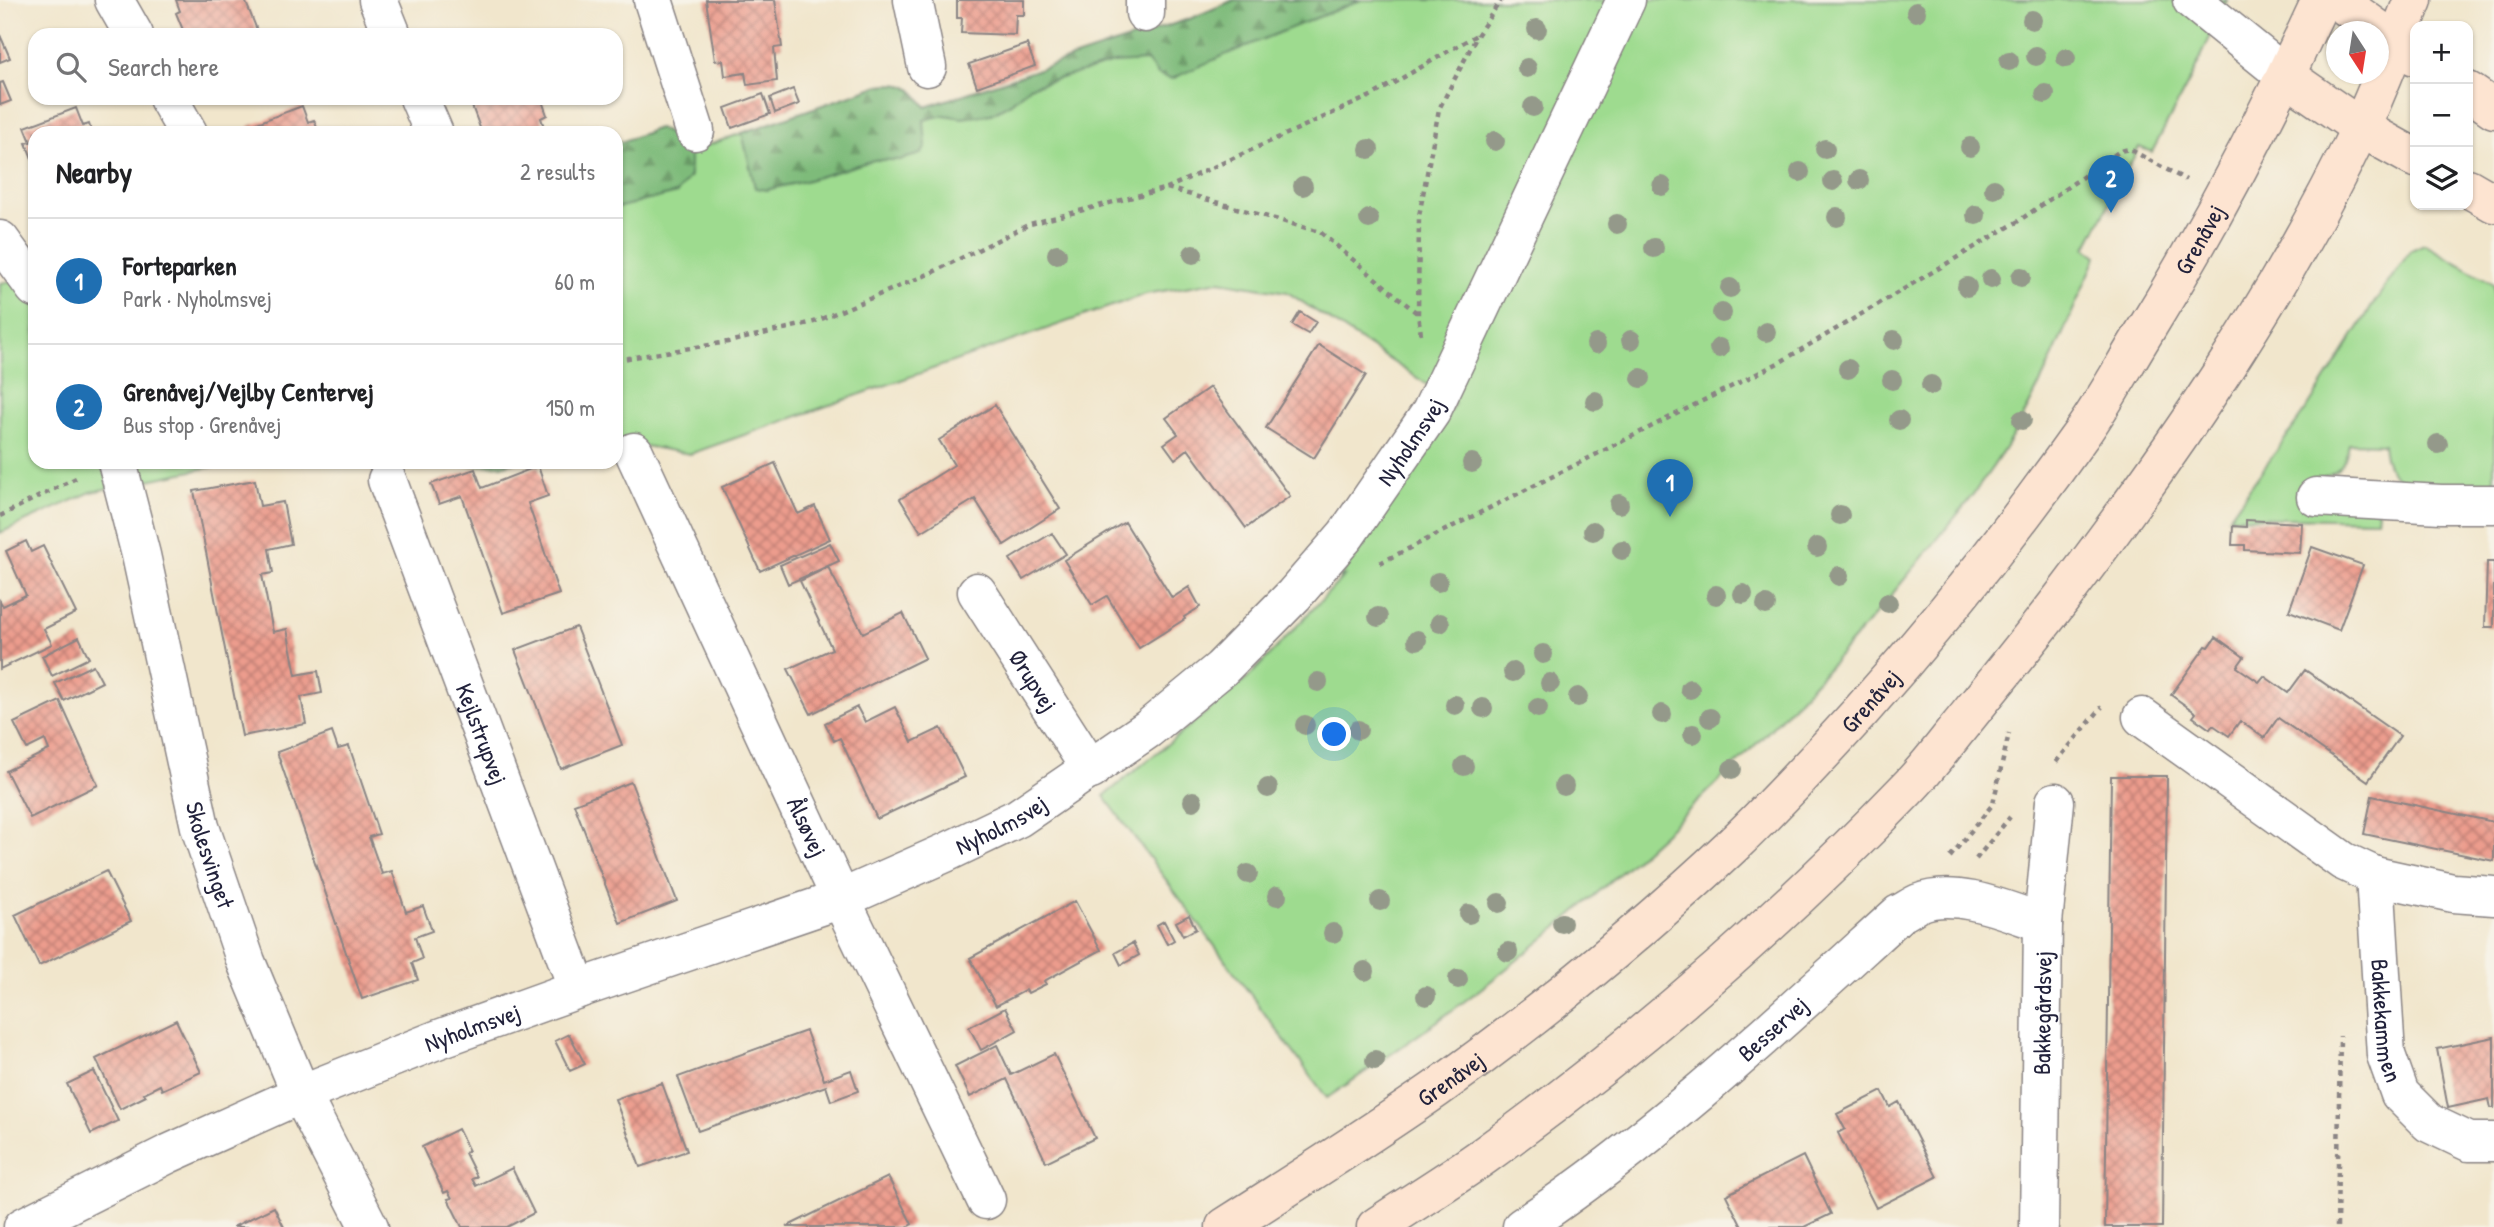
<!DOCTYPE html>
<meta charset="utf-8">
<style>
body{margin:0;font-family:"Patrick Hand",sans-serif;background:#f6f6f6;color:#202124}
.controls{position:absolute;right:21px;top:21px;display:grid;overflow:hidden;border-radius:14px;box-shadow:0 2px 5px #0004}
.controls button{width:63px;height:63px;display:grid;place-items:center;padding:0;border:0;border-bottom:2px solid #e0e0e0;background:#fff;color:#202124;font:35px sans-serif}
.compass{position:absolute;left:2326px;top:21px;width:63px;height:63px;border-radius:50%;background:#fff;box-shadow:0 2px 5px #0004;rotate:168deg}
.you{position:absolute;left:1335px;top:735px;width:24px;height:24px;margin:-18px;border:5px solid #fff;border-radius:50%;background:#1a73e8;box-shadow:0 0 0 10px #1a73e833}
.badge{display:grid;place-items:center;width:46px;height:46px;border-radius:50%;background:#1f6fb2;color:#fff;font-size:23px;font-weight:700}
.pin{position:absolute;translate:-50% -58px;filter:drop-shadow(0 2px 4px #0008)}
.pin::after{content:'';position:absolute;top:37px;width:24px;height:21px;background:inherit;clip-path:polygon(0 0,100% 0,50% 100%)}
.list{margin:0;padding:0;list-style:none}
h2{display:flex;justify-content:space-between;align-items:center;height:91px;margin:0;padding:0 28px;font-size:30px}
h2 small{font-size:23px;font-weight:400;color:#757577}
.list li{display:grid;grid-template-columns:46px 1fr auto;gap:21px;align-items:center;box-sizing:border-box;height:126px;padding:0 28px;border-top:2px solid #e0e0e0}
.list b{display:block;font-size:26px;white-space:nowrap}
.list p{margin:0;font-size:23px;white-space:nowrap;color:#757577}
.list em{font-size:23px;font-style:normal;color:#757577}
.icon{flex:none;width:38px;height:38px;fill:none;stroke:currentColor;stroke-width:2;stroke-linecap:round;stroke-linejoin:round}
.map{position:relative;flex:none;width:2494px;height:1227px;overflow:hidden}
.search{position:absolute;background:#fff;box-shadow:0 2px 5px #0004;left:28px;top:28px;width:595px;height:77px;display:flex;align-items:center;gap:18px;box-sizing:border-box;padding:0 24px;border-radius:21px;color:#757577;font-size:26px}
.panel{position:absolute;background:#fff;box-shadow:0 2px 5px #0004;left:28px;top:126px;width:595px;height:343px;border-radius:21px}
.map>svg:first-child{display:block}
.green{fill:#9edb8f;stroke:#607e65;stroke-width:2}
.forest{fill:url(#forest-firs);stroke:#506e5a;stroke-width:2}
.building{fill:url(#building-cross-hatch)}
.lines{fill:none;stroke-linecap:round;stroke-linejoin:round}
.street-casing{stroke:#8a8484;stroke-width:41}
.secondary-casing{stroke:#8a8484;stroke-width:41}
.path{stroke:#8a8484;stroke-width:4.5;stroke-dasharray:5 5;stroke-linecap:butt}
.street{stroke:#fff;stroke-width:38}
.secondary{stroke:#fde4d1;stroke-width:38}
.tree{fill:#94998a}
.labels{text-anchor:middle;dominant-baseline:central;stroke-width:5;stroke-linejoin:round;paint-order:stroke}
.street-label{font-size:24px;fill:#22223b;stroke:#f7f3e8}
</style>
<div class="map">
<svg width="2494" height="1227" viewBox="0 0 2494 1227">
<defs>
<pattern id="forest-firs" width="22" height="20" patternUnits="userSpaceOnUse" patternTransform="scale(1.75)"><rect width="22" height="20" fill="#7ebb7a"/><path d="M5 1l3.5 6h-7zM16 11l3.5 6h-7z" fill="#679865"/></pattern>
<pattern id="building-cross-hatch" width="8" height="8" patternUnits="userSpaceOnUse" patternTransform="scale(1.75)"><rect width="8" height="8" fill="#ec9c8d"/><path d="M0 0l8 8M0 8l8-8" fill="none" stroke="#bf7f74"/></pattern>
</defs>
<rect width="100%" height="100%" fill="#f7f3e8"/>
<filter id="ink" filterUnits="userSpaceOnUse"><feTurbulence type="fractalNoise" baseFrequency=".0143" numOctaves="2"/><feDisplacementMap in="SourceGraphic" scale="14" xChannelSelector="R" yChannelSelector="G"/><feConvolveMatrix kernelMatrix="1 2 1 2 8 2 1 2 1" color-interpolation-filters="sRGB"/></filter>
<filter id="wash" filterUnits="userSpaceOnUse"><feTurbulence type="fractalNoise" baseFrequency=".00686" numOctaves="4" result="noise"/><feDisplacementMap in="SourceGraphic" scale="28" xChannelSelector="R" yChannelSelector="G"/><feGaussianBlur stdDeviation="1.57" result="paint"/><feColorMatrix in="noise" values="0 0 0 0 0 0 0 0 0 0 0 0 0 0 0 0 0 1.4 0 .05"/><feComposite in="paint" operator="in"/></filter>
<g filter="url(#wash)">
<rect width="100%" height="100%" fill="#f1e6cc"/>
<!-- green -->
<path class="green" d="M1234,0H2227L2197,66L2152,152L2139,147L2086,248L2097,256C2070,315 2046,378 2013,435C1979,493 1932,545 1890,597C1775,734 1646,857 1506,969C1449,1015 1387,1057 1327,1098L1104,796L1247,679L1344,576L1340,577L1362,548L1455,403L1287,292L1219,281L1146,294L690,454L616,441V144L658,128L674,136L691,151L880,85C906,82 912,86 926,107L1192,18Z
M2424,244L2494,284V488C2467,487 2409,494 2391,471C2385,463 2384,453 2383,444L2349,443C2346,468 2335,474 2313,480L2378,511L2377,520L2229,517L2308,407L2376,300L2411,250Z
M35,276V462H249L230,463L91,492L0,533V283Z
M339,462H516L504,465L400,467Z"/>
<!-- forest -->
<path class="forest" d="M1234,0H1361C1298,26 1233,49 1172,79L1158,75L1147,61L1114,63L1029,87L1011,103L991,114L962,118L944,115L924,120L926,147L921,154L900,160H874L805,181L766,190L755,188L742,133L880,85C907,82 911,87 926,107L1192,18Z
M658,128L674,136L690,151V176L677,193L616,208V144Z"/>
<g id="blocks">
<!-- building -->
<path class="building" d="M176,0H245L259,35H185L176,13L180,11Z
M706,0H775L782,47L774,48L777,81L747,85L745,73L725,76L723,60L715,61Z
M957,0H1024V15H1016L1015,35L961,33L962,18H957Z
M0,35L10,58L0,62Z
M1027,44L1035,66L977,87L969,64Z
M3,82L11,101L0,105V83Z
M793,89L799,104L775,113L770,98Z
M763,94L770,114L732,128L725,108Z
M469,98H541L547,115L541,118L546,133H482Z
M302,106L308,122L314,120L319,133H252L249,126Z
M76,108L83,126L89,124L92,133H35V166L26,143L31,142L25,127Z
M1300,312L1316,322L1308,334L1292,325Z
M1319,345L1366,375L1314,458L1266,428Z
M1210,387L1290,496L1246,528L1188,449L1175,459L1164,444L1178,434L1166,418Z
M995,405L1060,509L1004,545L975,499L921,532L900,499L954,465L939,440Z
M775,463L798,514L815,506L830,539L760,571L722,487Z
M538,466L548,496L528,503L559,594L503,613L462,496L439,504L431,484L475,469L482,488Z
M255,480L260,506L283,502L291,544L269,549L273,573L262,575L273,632L287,629L296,675L318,671L322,693L301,697L306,724L242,736L194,491Z
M2246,520L2302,523L2300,553L2245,550V545H2232L2233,526L2246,527Z
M1125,522L1172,598L1189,587L1200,607L1184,617L1185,619L1139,648L1107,596L1092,605L1064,560Z
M1052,533L1066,554L1023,580L1010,559Z
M26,541L31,552L43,546L76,613L44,629L52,644L0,669V601L3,606L26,595L6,551Z
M830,543L839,561L788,584L780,565Z
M2312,547L2363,565L2339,630L2289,611Z
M2487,562H2494V627H2485Z
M828,567L863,633L903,613L925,658L811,714L788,669L832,649L800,581Z
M576,627L622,745L561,769L515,650Z
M79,637L89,658L52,676L42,656Z
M2216,637L2244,657L2237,667L2259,682L2264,676L2288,693L2305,670L2400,736L2368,781L2278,718L2264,738L2240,721L2229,736L2213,725L2210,729L2193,717L2196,713L2171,695L2206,646L2209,647Z
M93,665L102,682L64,701L55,683Z
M60,701L98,785L30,818L6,771L49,750L45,740L27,749L14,723Z
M857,707L865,722L895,707L912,742L941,728L965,777L877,819L840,738L834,741L825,723Z
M332,732L338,749L349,746L379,834L369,837L382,874L392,871L406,912L423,906L432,931L415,937L422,959L412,963L418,980L362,999L277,752Z
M2111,776H2167L2162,1227H2105Z
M631,782L677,901L620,923L574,804Z
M2372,796L2494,822V861L2364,834Z
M106,871L131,921L39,966L15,915Z
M1075,901L1101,950L1044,981L1046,984L1028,993L1026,990L996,1006L970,958Z
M1189,915L1196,929L1183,936L1176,922Z
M1164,921L1174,940L1167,944L1157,925Z
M1133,943L1139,955L1121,965L1115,953Z
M1005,1008L1017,1030L981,1050L969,1027Z
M176,1020L201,1072L162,1090L160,1085L144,1093L146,1096L120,1109L96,1059Z
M806,1031L824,1080L851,1070L858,1091L831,1101L826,1086L698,1131L678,1077Z
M569,1034L585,1064L570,1071L555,1041Z
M2494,1037V1108H2491L2489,1099L2448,1108L2437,1049Z
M997,1045L1011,1075L1054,1054L1095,1138L1046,1162L1007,1079L970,1097L955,1066Z
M94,1071L118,1121L91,1134L67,1084Z
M662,1083L687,1151L640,1167L615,1099Z
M1882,1091L1890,1107L1899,1102L1937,1177L1876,1208L1838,1133L1845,1129L1837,1114Z
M458,1129L469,1151L465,1153L477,1177L472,1179L476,1186L512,1168L534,1213L507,1227H462L448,1199L452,1198L448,1191L444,1193L422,1147Z
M1803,1156L1831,1214L1804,1227H1742L1726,1195Z
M888,1177L912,1224L907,1227H786Z
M274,1207L284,1227H233Z"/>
</g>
</g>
<g filter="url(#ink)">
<use href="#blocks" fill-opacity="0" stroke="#8a8484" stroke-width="2"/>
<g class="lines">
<!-- street casing -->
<g class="street-casing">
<g id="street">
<path d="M114,0L134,35"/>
<path d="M378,0L392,35"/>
<path d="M653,0L695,131"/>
<path d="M913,0L927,67"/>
<path d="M2192,0L2286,76"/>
<path d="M1145,13V0"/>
<path d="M168,98L188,133"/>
<path d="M419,98L434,133"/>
<path d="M0,240L35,288"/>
<path id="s1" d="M634,452L841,899L986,1200"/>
<path id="s2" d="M117,462L141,555L200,827L246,962L301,1094L369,1227"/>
<path id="s3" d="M387,480L578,989"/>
<path d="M2316,497L2441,504H2494"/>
<path id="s4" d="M977,592L1091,770"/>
<path d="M2142,717L2343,861L2375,876L2453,893L2494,896"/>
<path id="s5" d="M2375,876L2386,1055L2400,1094L2429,1123L2469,1142H2494"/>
<path id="s6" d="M23,1227L168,1154L301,1094L439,1039L578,989L841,899L945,853L1018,818L1148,729L1221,669L1294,595L1346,535L1431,412L1626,0"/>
<path id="s7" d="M1522,1227C1658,1137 1779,1023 1899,914C1906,911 1912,906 1919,903C1956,888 2007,911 2043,923"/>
<path id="s8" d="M2039,1227L2043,923L2055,802"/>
</g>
</g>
<!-- secondary casing -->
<g class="secondary-casing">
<g id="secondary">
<path d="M2337,0L2415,56"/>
<path d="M2286,76L2361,128L2415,158"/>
<path d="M2468,91L2494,109"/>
<path d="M2468,188L2494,203"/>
<path id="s9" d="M1225,1227C1296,1182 1367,1137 1436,1089C1541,1015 1641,931 1735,843C1779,801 1821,755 1862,710C1939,624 2010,534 2077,440C2100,409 2119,374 2139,341C2207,231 2267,118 2321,0"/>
<path d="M1376,1227C1412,1203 1450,1180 1485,1155C1636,1046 1777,924 1906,790C1925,771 1942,748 1959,727C1993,685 2028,642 2061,599C2173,452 2280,296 2360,129C2380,87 2396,43 2413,0"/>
</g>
</g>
<!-- path -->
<path class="path" d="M1167,188L1320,232L1418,314
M1421,334L1418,315L1419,216L1439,109L1478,34L1501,0
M616,360L728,342L814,322L931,273L1030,224L1167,188L1373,95L1478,34
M0,516L78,477
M1380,563L1782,361L2017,222L2120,151L2129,149L2186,180
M2056,762L2102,707
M1950,857L1993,804L2009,733
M1976,859L2010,817
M2337,1227L2340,1036"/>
<!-- street -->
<use href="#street" class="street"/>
<!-- secondary -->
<use href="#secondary" class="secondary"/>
</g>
<!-- trees -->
<g class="tree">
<circle cx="1916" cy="12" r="10"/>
<circle cx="2032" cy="20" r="10"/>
<circle cx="1537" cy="29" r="10"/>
<circle cx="2036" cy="56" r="10"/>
<circle cx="2066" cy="58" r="10"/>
<circle cx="2009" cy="61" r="10"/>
<circle cx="1527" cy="68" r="10"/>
<circle cx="2045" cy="94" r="10"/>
<circle cx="1533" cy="107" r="10"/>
<circle cx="1495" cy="141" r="10"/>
<circle cx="1970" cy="147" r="10"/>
<circle cx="1369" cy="149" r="10"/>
<circle cx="1825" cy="149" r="10"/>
<circle cx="1800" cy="172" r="10"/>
<circle cx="1859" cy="180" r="10"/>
<circle cx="1833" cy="181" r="10"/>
<circle cx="1303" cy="186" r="10"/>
<circle cx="1662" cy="186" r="10"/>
<circle cx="1994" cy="189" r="10"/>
<circle cx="1976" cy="215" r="10"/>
<circle cx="1837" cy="217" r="10"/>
<circle cx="1369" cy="219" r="10"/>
<circle cx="1617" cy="224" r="10"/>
<circle cx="1654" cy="248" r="10"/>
<circle cx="1057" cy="254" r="10"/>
<circle cx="1193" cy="254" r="10"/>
<circle cx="2021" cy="277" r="10"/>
<circle cx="1991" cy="279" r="10"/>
<circle cx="1967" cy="287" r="10"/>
<circle cx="1730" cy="288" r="10"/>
<circle cx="1722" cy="313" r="10"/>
<circle cx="1766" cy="332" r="10"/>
<circle cx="1631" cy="340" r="10"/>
<circle cx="1894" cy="340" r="10"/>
<circle cx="1596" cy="344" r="10"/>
<circle cx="1719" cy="348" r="10"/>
<circle cx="1848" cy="369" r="10"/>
<circle cx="1641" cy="378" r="10"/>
<circle cx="1892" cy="380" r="10"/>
<circle cx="1931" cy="385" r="10"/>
<circle cx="1595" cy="401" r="10"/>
<circle cx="1899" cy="420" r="10"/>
<circle cx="2022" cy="420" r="10"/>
<circle cx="2438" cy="444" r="10"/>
<circle cx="1472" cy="463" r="10"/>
<circle cx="1619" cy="504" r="10"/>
<circle cx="1840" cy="515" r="10"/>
<circle cx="1593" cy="531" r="10"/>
<circle cx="1817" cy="547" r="10"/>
<circle cx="1622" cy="550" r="10"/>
<circle cx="1839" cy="576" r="10"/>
<circle cx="1438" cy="582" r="10"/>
<circle cx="1743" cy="594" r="10"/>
<circle cx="1716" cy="595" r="10"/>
<circle cx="1888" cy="603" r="10"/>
<circle cx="1766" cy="605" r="10"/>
<circle cx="1378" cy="617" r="10"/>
<circle cx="1440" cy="623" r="10"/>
<circle cx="1417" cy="640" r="10"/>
<circle cx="1543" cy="654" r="10"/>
<circle cx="1513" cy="672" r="10"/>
<circle cx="1318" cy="682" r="10"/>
<circle cx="1550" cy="683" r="10"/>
<circle cx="1690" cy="689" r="10"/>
<circle cx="1578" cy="697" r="10"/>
<circle cx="1455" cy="705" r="10"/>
<circle cx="1483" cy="708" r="10"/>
<circle cx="1538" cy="708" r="10"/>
<circle cx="1662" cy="714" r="10"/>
<circle cx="1710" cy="718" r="10"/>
<circle cx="1305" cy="725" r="10"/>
<circle cx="1358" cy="730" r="10"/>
<circle cx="1693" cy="734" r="10"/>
<circle cx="1464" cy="766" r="10"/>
<circle cx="1732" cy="769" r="10"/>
<circle cx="1564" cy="786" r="10"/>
<circle cx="1268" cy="788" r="10"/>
<circle cx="1193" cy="801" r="10"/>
<circle cx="1248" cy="874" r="10"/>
<circle cx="1277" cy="896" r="10"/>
<circle cx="1380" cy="901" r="10"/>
<circle cx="1499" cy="903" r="10"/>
<circle cx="1469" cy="914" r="10"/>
<circle cx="1562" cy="923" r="10"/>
<circle cx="1333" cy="933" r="10"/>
<circle cx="1508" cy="952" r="10"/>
<circle cx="1365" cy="971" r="10"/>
<circle cx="1458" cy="979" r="10"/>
<circle cx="1426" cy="996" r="10"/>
<circle cx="1375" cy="1060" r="10"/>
</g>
</g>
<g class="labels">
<!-- street labels -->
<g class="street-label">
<text stroke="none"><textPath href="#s9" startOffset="1404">Grenåvej</textPath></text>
<text stroke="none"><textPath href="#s6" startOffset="1626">Nyholmsvej</textPath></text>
<text stroke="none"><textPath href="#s4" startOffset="105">Ørupvej</textPath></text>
<text stroke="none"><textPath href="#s9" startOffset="836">Grenåvej</textPath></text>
<text stroke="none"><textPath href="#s3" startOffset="271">Kejlstrupvej</textPath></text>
<text stroke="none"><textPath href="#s6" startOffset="1059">Nyholmsvej</textPath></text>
<text stroke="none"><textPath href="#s1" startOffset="413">Ålsøvej</textPath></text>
<text stroke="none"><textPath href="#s2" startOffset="404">Skolesvinget</textPath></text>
<text stroke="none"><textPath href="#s8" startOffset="214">Bakkegårdsvej</textPath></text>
<text stroke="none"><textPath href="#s5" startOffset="145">Bakkekammen</textPath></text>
<text stroke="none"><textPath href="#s6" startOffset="492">Nyholmsvej</textPath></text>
<text stroke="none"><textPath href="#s7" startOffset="320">Besservej</textPath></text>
<text stroke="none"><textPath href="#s9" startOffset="270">Grenåvej</textPath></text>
</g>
</g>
</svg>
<div class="controls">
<button>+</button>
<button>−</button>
<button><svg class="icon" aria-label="layers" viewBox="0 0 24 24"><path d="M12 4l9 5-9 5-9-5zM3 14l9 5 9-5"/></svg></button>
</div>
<svg class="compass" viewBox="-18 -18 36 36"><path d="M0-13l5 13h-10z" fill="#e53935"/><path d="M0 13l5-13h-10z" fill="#757577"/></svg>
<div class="you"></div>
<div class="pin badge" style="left:1670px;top:517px">1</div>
<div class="pin badge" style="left:2111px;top:213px">2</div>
<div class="search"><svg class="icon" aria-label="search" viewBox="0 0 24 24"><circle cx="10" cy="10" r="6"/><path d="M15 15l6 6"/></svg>Search here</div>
<section class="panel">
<h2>Nearby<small>2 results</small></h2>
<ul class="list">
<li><span class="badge">1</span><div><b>Forteparken</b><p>Park · Nyholmsvej</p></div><em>60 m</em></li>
<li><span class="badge">2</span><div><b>Grenåvej/Vejlby Centervej</b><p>Bus stop · Grenåvej</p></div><em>150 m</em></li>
</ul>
</section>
</div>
